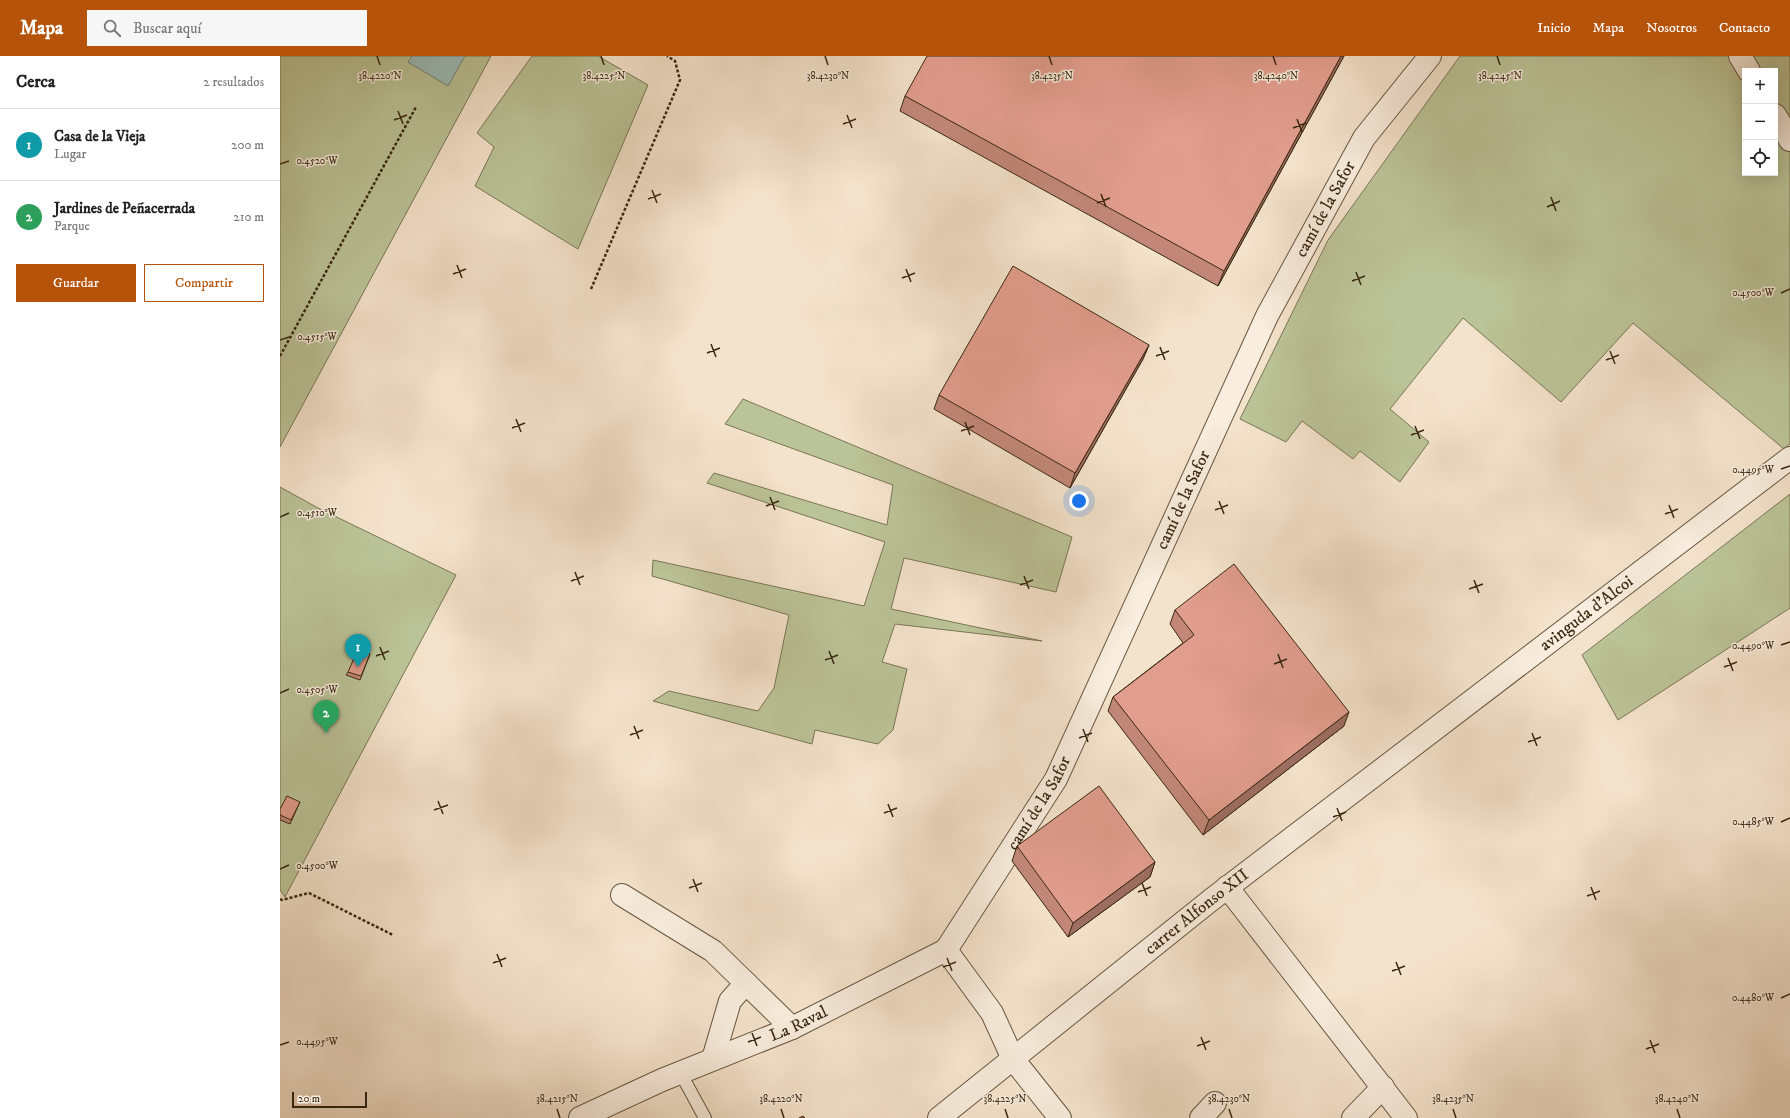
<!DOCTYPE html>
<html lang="es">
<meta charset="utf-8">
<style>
body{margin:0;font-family:"IM FELL DW Pica",serif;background:#f6f6f6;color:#222}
.controls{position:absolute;right:12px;top:12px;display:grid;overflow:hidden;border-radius:0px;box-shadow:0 4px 16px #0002}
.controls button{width:36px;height:36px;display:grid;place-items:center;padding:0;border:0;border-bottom:1px solid #e0e0e0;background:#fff;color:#222;font:20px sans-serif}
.scale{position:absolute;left:12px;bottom:10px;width:75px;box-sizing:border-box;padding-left:4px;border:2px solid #392810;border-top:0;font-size:11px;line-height:14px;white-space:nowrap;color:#392810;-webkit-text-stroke:3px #f8edde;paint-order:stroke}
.you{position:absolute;left:799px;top:445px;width:14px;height:14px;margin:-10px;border:3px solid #fff;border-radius:50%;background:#1a73e8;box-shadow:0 0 0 6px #1a73e833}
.badge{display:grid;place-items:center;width:26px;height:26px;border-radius:50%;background:#b45309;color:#fff;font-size:13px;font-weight:700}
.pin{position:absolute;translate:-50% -33px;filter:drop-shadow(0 1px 2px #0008)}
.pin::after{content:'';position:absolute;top:21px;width:14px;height:12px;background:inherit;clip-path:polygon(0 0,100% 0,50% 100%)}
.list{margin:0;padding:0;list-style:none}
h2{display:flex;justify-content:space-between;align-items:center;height:52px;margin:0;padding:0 16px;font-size:17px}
h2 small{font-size:13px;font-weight:400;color:#767676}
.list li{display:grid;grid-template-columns:26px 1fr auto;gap:12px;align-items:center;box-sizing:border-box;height:72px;padding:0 16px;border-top:1px solid #e0e0e0}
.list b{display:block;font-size:15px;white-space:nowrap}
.list p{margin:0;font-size:13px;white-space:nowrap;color:#767676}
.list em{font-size:13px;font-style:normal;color:#767676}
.actions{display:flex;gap:8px;padding:12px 16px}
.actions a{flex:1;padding:9px 0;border:1px solid #b45309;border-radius:0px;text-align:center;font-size:14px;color:#b45309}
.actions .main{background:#b45309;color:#fff}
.icon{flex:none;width:22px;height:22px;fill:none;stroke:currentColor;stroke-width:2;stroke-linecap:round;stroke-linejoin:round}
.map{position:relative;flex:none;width:1510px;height:1062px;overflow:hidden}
header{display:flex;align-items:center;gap:24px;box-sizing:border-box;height:56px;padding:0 20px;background:#b45309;color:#fff}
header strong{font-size:19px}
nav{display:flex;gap:22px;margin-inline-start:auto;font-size:14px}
.search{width:280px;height:36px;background:#f6f6f6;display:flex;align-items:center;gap:10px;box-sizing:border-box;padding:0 14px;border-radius:0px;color:#767676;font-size:15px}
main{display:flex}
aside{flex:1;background:#fff}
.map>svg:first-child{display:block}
.green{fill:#bbc498;stroke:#7a7654;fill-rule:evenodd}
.water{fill:#9cbebb;stroke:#748277}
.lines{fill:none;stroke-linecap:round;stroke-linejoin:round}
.service-casing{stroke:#68573f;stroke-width:14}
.minor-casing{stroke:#68573f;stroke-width:24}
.tertiary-casing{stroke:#68573f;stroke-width:24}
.path{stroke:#392810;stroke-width:2.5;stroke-dasharray:3 2;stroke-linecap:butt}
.service{stroke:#f8edde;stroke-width:12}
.minor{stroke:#f8edde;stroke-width:22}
.tertiary{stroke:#f8edde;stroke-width:22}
.wall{fill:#c28779;stroke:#392810}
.shaded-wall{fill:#9e6e63;stroke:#392810}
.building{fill:#e19d8d;stroke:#392810}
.ticks{fill:none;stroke:#392810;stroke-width:1.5}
.labels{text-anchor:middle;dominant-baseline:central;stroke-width:3;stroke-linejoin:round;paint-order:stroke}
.street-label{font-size:17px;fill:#392810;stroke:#f8edde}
.ticks-label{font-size:10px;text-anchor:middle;fill:#392810;stroke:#f8edde;stroke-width:3;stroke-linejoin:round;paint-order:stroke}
</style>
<header>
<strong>Mapa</strong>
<div class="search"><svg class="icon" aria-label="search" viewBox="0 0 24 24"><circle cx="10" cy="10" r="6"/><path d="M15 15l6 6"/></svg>Buscar aquí</div>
<nav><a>Inicio</a><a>Mapa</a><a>Nosotros</a><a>Contacto</a></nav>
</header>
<main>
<aside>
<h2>Cerca<small>2 resultados</small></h2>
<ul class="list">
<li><span class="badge" style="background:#0f9aa8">1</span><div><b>Casa de la Vieja</b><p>Lugar</p></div><em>200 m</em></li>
<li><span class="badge" style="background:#2e9e5b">2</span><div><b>Jardines de Peñacerrada</b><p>Parque</p></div><em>210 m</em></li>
</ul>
<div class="actions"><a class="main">Guardar</a><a>Compartir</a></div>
</aside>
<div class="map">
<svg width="1510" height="1062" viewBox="0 0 1510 1062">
<rect width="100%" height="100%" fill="#f4e3cc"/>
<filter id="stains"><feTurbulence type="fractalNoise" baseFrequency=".005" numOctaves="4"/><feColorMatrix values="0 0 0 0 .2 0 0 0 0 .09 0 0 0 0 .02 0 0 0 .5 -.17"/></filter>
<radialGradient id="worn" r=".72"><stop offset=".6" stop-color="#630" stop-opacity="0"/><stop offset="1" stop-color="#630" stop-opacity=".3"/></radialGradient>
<!-- green -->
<path class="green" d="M0,0H211L0,391Z
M252,0H318L368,29L298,193L195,130L214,91L197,77Z
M1180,0H1510V388L1504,393L1353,267L1281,346L1183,262L1110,353L1149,386L1120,426L1080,395L1073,403L1022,365L1006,386L960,363L1048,184ZM1465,15H1495V117H1465Z
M463,343L792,481L776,536L624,502L611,553L762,585L615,568L602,606L627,613L613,674L598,688L535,674L532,688L373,645L389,635L478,655L494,632L509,559L372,520L373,504L584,550L605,486L427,427L434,417L607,469L613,429L445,368Z
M0,431L38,452L176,519L5,841L0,834Z
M1510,438V552L1338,664L1302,599Z"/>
<!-- water -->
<path class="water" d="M132,0H185L168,30L128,6Z"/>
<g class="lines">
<!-- service casing -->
<g class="service-casing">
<path id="service" d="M400,1016L425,1062"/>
</g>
<!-- minor casing -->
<g class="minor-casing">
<g id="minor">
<path d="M1460,0L1469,15"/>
<path d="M1495,59L1510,84"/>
<path d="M947,831L1126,1062"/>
<path d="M342,839L433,895L512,972"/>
<path id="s1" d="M666,894L776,723L987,260L1084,82L1150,0"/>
<path d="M666,894L712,957L733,1003L780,1062"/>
<path d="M433,1003L450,945L466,927"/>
<path id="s2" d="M300,1062L382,1024L512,972L666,894"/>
<path d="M921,1062L935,1047"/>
<path d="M1073,1062L1103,1031"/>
</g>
</g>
<!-- tertiary casing -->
<g class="tertiary-casing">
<g id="tertiary">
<path id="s3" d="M659,1062L931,844L1510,402"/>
</g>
</g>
<!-- path -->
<path class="path" d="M311,233L400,24L395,5L387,0
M0,300L136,51
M0,843L2,844L29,837L113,879"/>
<!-- service -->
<use href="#service" class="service"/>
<!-- minor -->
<use href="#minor" class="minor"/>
<!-- tertiary -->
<use href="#tertiary" class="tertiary"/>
</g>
<!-- wall -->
<path class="wall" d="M1064,0L938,230L620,55L625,40Z
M869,289L863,303L790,432L654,353L659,339Z
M895,554L1064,670L923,779L828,655L833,641L903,587L890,568Z
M90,598L80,624L66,619L68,616Z
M20,746L10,768L0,764V753Z
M737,790L875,806L870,821L788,881L732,805Z"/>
<!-- shaded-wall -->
<path class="shaded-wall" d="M1061,0H1064L938,230L944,215Z
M869,289L863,303L790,432L795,417Z
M1069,656L1064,670L923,779L929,764Z
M875,806L870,821L788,881L793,867Z"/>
<!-- building -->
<path class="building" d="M647,0H1061L944,215L625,40Z
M733,210L869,289L795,417L659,339Z
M954,508L1069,656L929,764L833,641L914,579L895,554Z
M78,593L90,598L81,620L68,616Z
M819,730L875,806L793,867L737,790Z
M7,740L20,746L11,764L0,759V753Z
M523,1060L525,1062H519Z"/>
<!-- ticks -->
<path class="ticks" d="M97,0L100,9M321,0L324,9M545,0L548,9M769,0L772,9M993,0L996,9M1217,0L1220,9M118,55L123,68M567,59L572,72M1017,63L1022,76M114,64L127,59M563,68L576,63M1013,72L1026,67M0,108L9,105M372,134L377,147M821,138L826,151M1271,141L1276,155M368,143L381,138M817,147L830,142M1267,151L1280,145M177,209L182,222M626,213L631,226M1076,216L1081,229M173,218L186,213M622,222L635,217M1072,225L1085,220M1501,237L1510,233M0,284L9,281M431,288L436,301M880,291L885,304M1330,295L1335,308M427,297L440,292M876,300L889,295M1326,304L1339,299M236,363L241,376M685,366L690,379M1135,370L1140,383M232,372L245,367M681,375L694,370M1131,379L1144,374M1501,413L1510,410M490,441L495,454M939,445L944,458M1389,449L1394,462M486,450L499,445M935,454L948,449M1385,458L1398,453M0,461L9,457M295,516L300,529M744,520L749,533M1194,524L1199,537M291,525L304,520M740,529L753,524M1189,533L1203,528M1501,589L1510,586M100,591L105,604M549,595L554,608M998,598L1003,612M96,600L109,595M1448,602L1453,615M545,604L558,599M994,608L1007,603M1444,611L1457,606M0,637L9,633M354,670L359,683M803,673L808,686M1252,677L1257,690M350,679L363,674M799,682L812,677M1248,686L1261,681M158,745L163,758M608,748L613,761M1057,752L1062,765M154,754L168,749M604,757L617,752M1053,761L1066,756M1501,766L1510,762M0,813L9,809M413,823L418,836M862,827L867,840M1311,831L1316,844M409,832L422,827M858,836L871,831M1307,840L1320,835M217,898L222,911M667,902L672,915M1116,906L1121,919M213,907L226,902M663,911L676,906M1112,915L1125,910M1501,942L1510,938M472,977L477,990M921,981L926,994M1370,984L1375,997M468,986L481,981M0,989L9,986M917,990L930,985M1366,993L1379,988M277,1053L280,1062M501,1053L504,1062M725,1053L728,1062M949,1053L952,1062M1173,1053L1176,1062M1397,1053L1400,1062"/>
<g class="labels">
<!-- street labels -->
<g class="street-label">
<text stroke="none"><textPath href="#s1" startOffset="834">camí de la Safor</textPath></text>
<text stroke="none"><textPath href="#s1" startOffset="510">camí de la Safor</textPath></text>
<text stroke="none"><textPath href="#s3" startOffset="821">avinguda d'Alcoi</textPath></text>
<text stroke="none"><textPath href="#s1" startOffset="174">camí de la Safor</textPath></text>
<text stroke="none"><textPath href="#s3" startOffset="330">carrer Alfonso XII</textPath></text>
<text stroke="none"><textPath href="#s2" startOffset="238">La Raval</textPath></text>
</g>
</g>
<g class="ticks-label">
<text x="100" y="23">38.4220°N</text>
<text x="324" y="23">38.4225°N</text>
<text x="548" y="23">38.4230°N</text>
<text x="772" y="23">38.4235°N</text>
<text x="996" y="23">38.4240°N</text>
<text x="1220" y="23">38.4245°N</text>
<text x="37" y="108">0.4520°W</text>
<text x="1473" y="240">0.4500°W</text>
<text x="37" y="284">0.4515°W</text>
<text x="1473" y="417">0.4495°W</text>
<text x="37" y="460">0.4510°W</text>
<text x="1473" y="593">0.4490°W</text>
<text x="37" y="637">0.4505°W</text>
<text x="1473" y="769">0.4485°W</text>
<text x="37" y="813">0.4500°W</text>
<text x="1473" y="945">0.4480°W</text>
<text x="37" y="989">0.4495°W</text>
<text x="277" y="1046">38.4215°N</text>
<text x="501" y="1046">38.4220°N</text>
<text x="725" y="1046">38.4225°N</text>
<text x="949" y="1046">38.4230°N</text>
<text x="1173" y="1046">38.4235°N</text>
<text x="1397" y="1046">38.4240°N</text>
</g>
<rect width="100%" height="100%" filter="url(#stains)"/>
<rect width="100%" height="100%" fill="url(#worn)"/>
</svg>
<div class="controls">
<button>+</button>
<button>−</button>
<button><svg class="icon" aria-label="locate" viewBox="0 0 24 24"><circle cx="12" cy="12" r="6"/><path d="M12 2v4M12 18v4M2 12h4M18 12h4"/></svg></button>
</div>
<div class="scale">20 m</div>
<div class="you"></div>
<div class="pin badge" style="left:78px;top:611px;background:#0f9aa8">1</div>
<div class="pin badge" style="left:46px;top:677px;background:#2e9e5b">2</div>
</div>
</main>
